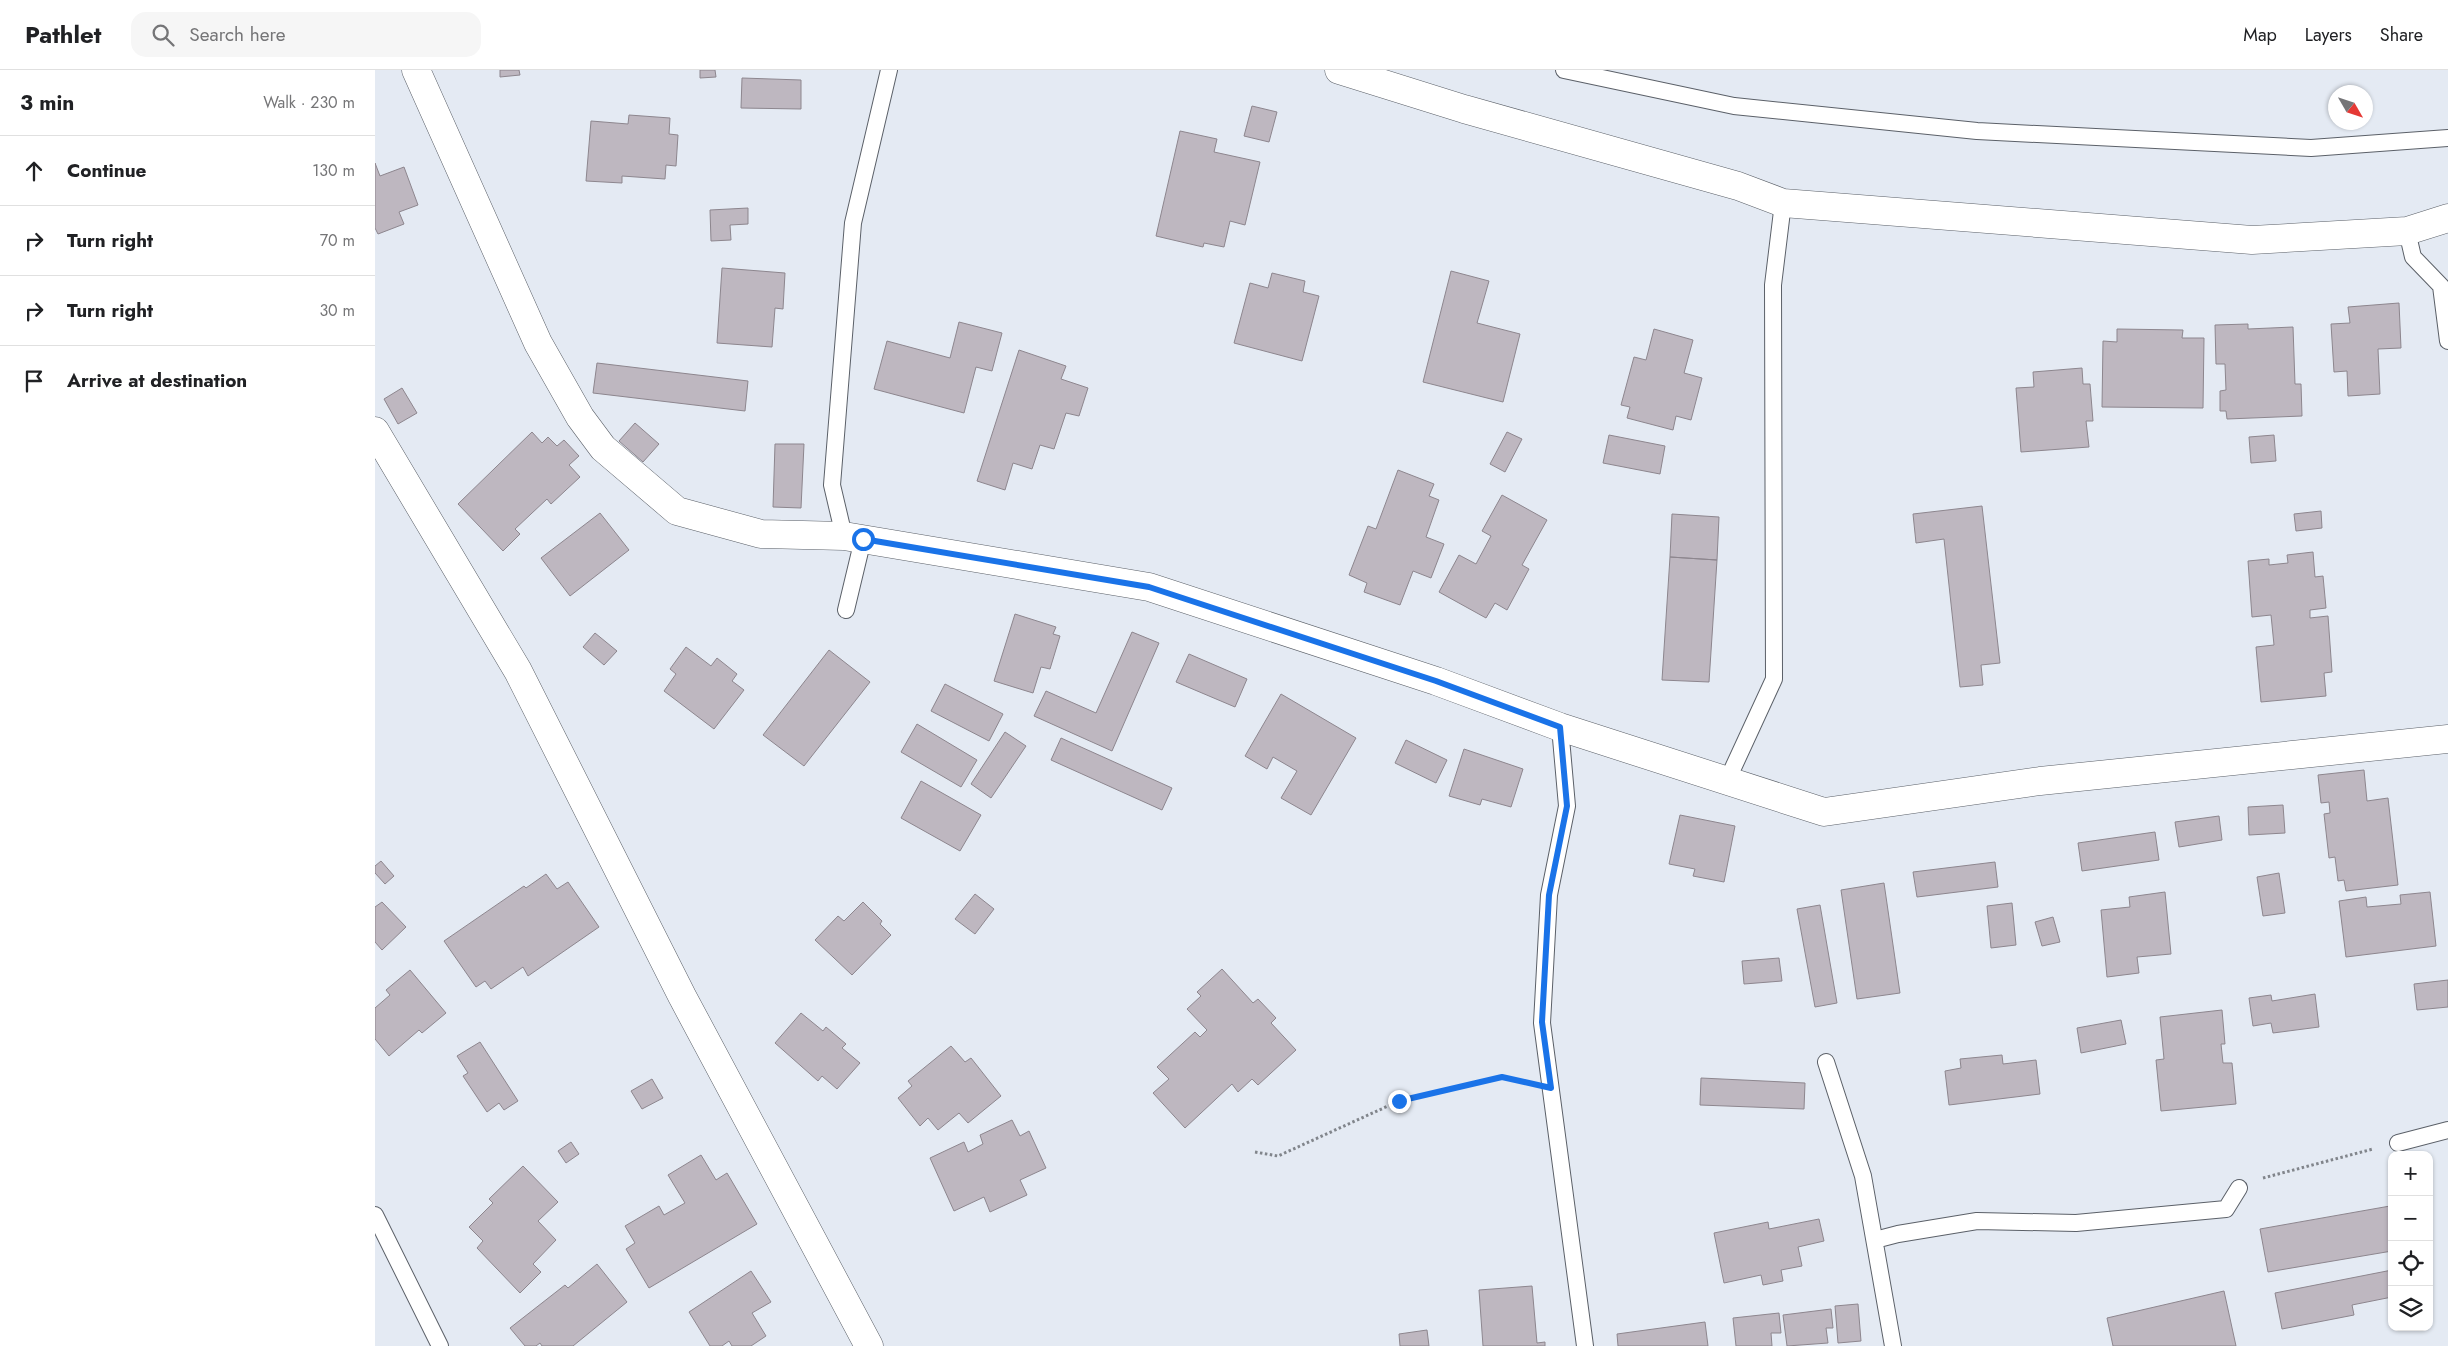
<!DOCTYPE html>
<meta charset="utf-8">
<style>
body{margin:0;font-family:Jost,sans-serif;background:#f6f6f6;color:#202124}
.controls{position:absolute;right:15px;bottom:15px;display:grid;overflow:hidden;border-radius:10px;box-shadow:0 1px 4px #0004}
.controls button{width:45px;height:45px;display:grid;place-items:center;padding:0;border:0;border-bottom:1px solid #e0e0e0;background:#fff;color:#202124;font:25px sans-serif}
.compass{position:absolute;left:1953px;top:15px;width:45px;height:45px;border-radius:50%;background:#fff;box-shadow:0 1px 4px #0004;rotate:129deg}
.stop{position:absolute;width:15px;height:15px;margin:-11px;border:4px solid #1a73e8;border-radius:50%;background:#fff}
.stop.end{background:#1a73e8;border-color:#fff;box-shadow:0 1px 5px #0008}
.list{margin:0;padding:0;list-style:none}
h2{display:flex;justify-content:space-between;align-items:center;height:65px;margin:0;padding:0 20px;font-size:21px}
h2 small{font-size:16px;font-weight:400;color:#757577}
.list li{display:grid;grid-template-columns:32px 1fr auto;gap:15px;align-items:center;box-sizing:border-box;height:70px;padding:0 20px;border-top:1px solid #e0e0e0}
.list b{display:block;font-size:19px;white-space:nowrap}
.list em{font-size:16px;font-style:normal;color:#757577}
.icon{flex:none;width:28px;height:28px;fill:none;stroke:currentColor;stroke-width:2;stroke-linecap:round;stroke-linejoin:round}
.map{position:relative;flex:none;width:2073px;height:1276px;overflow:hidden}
header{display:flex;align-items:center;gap:30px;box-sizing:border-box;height:70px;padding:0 25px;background:#fff;border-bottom:1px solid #e0e0e0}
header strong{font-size:24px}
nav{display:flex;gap:28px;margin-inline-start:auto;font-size:18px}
.search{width:350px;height:45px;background:#f6f6f6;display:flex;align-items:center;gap:12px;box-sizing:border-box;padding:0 18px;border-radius:15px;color:#757577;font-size:19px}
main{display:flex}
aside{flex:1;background:#fff}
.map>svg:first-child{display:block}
.building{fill:#beb7c0;stroke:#8d868e}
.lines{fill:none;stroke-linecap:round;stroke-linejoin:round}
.service-casing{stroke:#5b6068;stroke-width:18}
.minor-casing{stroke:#5b6068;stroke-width:29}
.path{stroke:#81858b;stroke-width:3;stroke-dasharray:2.5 2.5;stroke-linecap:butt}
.service{stroke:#fff;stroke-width:16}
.minor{stroke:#fff;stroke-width:28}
.route{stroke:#1a73e8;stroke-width:6}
</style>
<header>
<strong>Pathlet</strong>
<div class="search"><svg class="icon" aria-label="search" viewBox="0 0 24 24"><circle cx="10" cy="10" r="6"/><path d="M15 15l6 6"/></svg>Search here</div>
<nav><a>Map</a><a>Layers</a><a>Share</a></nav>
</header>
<main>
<aside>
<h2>3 min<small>Walk · 230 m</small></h2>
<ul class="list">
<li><svg class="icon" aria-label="ahead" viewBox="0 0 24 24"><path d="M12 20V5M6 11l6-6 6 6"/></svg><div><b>Continue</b></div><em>130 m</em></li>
<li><svg class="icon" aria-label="right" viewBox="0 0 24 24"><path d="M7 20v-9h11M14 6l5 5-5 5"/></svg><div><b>Turn right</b></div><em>70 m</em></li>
<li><svg class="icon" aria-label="right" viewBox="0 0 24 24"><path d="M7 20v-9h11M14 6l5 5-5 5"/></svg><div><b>Turn right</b></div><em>30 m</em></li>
<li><svg class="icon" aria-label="arrive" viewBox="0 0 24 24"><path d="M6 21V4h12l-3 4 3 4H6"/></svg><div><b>Arrive at destination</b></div></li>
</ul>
</aside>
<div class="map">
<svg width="2073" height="1276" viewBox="0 0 2073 1276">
<rect width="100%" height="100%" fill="#e4eaf3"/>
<!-- building -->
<path class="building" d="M125,0H144L145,5L125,7Z
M325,0H340L341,7L325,8Z
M367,8L426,10V39L366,38Z
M877,36L902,42L894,72L869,66Z
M254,45L295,48L294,64L303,65L301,96L291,95L290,109L247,106V113L211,111L216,51L253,54Z
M805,61L842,69L839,82L885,92L870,155L855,151L849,177L829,173L828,177L781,166Z
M0,93L5,106L29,97L43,135L24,142L29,154L3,164L0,158Z
M373,138V154L355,155L356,170L336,171L335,140Z
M347,198L410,203L408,239L400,238L397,277L342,273Z
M1076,201L1114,211L1102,253L1145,264L1128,332L1048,312Z
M897,203L930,211L928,222L944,226L927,291L859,273L875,213L893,218Z
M2024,233L2026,278L2003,279L2005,324L1973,326L1972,301L1959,302L1956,254L1975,253L1973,237Z
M584,252L627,263L617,301L601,297L589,343L499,319L512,271L575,288Z
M1873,254V259L1918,257L1920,314H1926L1927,346L1852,349L1851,341H1845V321L1851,320L1850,294H1841L1840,255Z
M1279,259L1318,270L1309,303L1327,308L1316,350L1301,346L1298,360L1252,348L1255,337L1246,335L1259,287L1271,290Z
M1742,259L1808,260L1807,268H1829L1828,338L1727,337L1728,271L1742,272Z
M644,280L691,296L686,309L713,318L704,346L691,343L679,379L665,375L657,399L638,393L630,420L602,411Z
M222,293L373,311L370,341L218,323Z
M1707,298L1708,314H1715L1718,351H1711L1714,377L1646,382L1641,318L1659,317L1658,302Z
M27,318L42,343L23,354L9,329Z
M260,353L284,374L268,392L244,371Z
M157,362L167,373L173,367L182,376L189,370L204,386L194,395L205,407L176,434L172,429L140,459L145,464L128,481L83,434Z
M1132,362L1147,369L1130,402L1115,394Z
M1234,365L1290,376L1285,404L1228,393Z
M1899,365L1901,391L1876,393L1874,367Z
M400,374H429L426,438L398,437Z
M1023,400L1059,414L1054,426L1064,430L1051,467L1069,474L1056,508L1038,501L1025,535L989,522L992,513L974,505L993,456L1001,459Z
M1127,425L1172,450L1147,495L1154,499L1132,540L1120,533L1111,548L1064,522L1084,485L1101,494L1116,466L1107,461Z
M1607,436L1625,593L1606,595L1608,615L1585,617L1569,469L1541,473L1538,444Z
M1946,441L1947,458L1921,461L1919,444Z
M225,443L254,480L195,526L166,488Z
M1297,444L1344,447L1342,490L1295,487Z
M1938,482L1940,507L1948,506L1951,538L1935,540V548L1953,546L1957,602L1949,603L1951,626L1886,632L1881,577L1899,575L1896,545L1877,547L1873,491L1894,489V495L1913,493L1912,485Z
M1295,487L1342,490L1334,612L1287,610Z
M640,544L681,557L678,564L685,566L675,599L666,597L658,623L619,611Z
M757,562L784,573L737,681L659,646L671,621L721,643Z
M220,563L242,581L229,595L208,577Z
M311,577L336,596L342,588L362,604L357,611L369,620L339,659L289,621L301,604L295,599Z
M454,580L495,612L429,696L388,665Z
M814,584L872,609L860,637L801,612Z
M570,614L628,644L614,671L556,641Z
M906,624L981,668L936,745L906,728L922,701L898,687L892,699L870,686Z
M542,654L602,690L586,717L526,682Z
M630,662L651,676L616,728L596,714Z
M686,668L797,718L787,740L676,690Z
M1031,670L1072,690L1061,713L1020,693Z
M1089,679L1148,699L1136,737L1107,729L1105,735L1074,726Z
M1989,700L1992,731L2013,728L2023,815L1971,821L1969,810L1963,811L1960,787L1954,788L1949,744L1955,743L1954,732L1946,733L1943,705Z
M546,711L606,745L585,781L526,748Z
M1908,735L1910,763L1874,765L1873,737Z
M1305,745L1360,756L1349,812L1318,806L1320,799L1294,794Z
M1844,746L1847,770L1804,777L1800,752Z
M1780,762L1784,790L1707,801L1703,773Z
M6,791L19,806L10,814L0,803V796Z
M1620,792L1623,817L1542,827L1538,802Z
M1904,803L1910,843L1888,846L1882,807Z
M171,804L182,819L193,812L224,857L153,906L148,897L116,919L110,911L101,917L69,871L149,816L151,818Z
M1509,813L1525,923L1482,929L1466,820Z
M1790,822L1796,884L1762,887L1764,903L1732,907L1726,840L1755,837L1754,827Z
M2055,822L2061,876L1971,887L1964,831L1991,827L1992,837L2026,834L2025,825Z
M600,824L619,839L600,864L580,849Z
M7,832L31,857L7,880L0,872V837Z
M488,832L507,851L505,854L516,865L477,905L440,870L463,846L469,851Z
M1637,833L1641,875L1616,878L1612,836Z
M1445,835L1462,933L1440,937L1422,839Z
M1678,847L1685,872L1667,876L1660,852Z
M1404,888L1407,911L1369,914L1367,891Z
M847,899L878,933L883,929L901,948L896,953L921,980L883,1015L877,1009L863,1022L857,1014L810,1058L778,1023L794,1009L782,997L820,962L825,967L832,960L812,939L826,926L822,922Z
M35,900L71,943L47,963L44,960L14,986L0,969V938L15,925L11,920Z
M2073,910V937L2042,940L2039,914Z
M1940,924L1944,957L1898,963L1896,953L1878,956L1874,928L1896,925L1897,931Z
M1847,940L1850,974H1846L1848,993H1857L1861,1034L1786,1041L1781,990L1789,989L1785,947Z
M426,943L448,961L451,957L471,974L467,978L485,993L462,1019L447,1006L443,1011L400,973Z
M1746,950L1751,974L1706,983L1702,958Z
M105,972L143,1031L129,1040L124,1033L112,1042L88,1006L93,1003L82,986Z
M576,976L590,992L596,988L626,1026L593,1053L584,1043L563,1060L553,1048L545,1056L523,1028L537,1016L533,1011Z
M1627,985L1628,994L1661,990L1665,1024L1574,1035L1570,1001L1586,998L1585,989Z
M1326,1008L1430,1013L1429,1039L1325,1035Z
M277,1009L288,1028L267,1039L256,1021Z
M637,1050L645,1066L654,1061L671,1098L645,1110L652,1125L615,1142L609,1127L579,1141L555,1088L589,1072L593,1082L608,1074L605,1065Z
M196,1072L204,1084L191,1093L183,1081Z
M326,1085L341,1110L352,1103L382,1154L274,1218L251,1179L260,1173L250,1156L284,1136L289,1145L310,1133L293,1105Z
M148,1096L183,1132L163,1151L181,1170L158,1194L166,1202L145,1223L102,1178L108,1171L94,1157L118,1133L114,1129Z
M2015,1136L2017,1181L1893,1202L1885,1159Z
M1444,1149L1449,1171L1423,1177L1427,1196L1406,1200L1408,1211L1388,1215L1386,1205L1349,1213L1339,1163L1393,1152L1394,1159Z
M222,1194L252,1232L198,1276H167L165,1273L161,1276H150L135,1258L190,1215L193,1218Z
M2017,1200V1227L1977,1235L1979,1245L1907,1259L1900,1223Z
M376,1201L396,1232L377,1243L391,1266L376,1276H357L354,1271L347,1276H335L314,1242Z
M1157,1216L1162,1273L1170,1272V1276H1108L1104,1220Z
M1849,1221L1861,1276H1738L1732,1248Z
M1483,1234L1486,1271L1463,1273L1460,1236Z
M1456,1239L1458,1258H1451L1453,1273L1412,1276L1408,1245Z
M1404,1243L1406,1263H1396L1397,1276H1361L1358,1248Z
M1330,1252L1333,1276H1243L1242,1264Z
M1052,1260L1054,1276H1025L1024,1264Z"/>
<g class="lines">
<!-- service casing -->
<g class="service-casing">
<path id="service" d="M1189,0L1359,36L1602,61L1936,78L2073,68
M2032,161L2038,187L2066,216L2073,271
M469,466L457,415L478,153L514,0
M471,540L488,469
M1185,657L1192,736L1174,825L1167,953L1210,1276
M1352,711L1399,609L1398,215L1408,133
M1451,992L1488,1106L1518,1276
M2023,1073L2073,1060
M0,1145L65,1276
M1500,1170L1523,1164L1602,1151L1701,1153L1851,1139L1864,1118"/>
</g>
<!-- minor casing -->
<g class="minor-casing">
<path id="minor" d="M41,0L163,273L205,347L228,378L302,441L386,464L469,466L774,517L1061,611L1185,657L1449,742L1665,711L2073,669
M964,0L1089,39L1363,116L1408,133L1877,170L2032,161L2073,148
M0,361L143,601L307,926L494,1276"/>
</g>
<!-- path -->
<path class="path" d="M880,1082L903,1086L1024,1031L1127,1007L1148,1012
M1888,1108L1998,1079"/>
<!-- service -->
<use href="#service" class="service"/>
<!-- minor -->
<use href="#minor" class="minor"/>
</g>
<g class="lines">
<!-- route -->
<path class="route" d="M488,469L774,517L1061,611L1185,657L1192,736L1174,825L1167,952L1176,1018L1127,1007L1024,1031"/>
</g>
</svg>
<div class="controls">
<button>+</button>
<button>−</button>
<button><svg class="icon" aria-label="locate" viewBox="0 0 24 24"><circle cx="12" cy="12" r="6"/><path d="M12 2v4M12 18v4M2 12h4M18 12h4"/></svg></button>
<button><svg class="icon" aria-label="layers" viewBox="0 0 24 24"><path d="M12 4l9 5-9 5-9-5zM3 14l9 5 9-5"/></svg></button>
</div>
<svg class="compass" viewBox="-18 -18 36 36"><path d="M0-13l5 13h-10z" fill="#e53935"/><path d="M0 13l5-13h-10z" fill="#757577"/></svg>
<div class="stop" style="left:488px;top:469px"></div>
<div class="stop end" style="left:1024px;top:1031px"></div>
</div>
</main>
